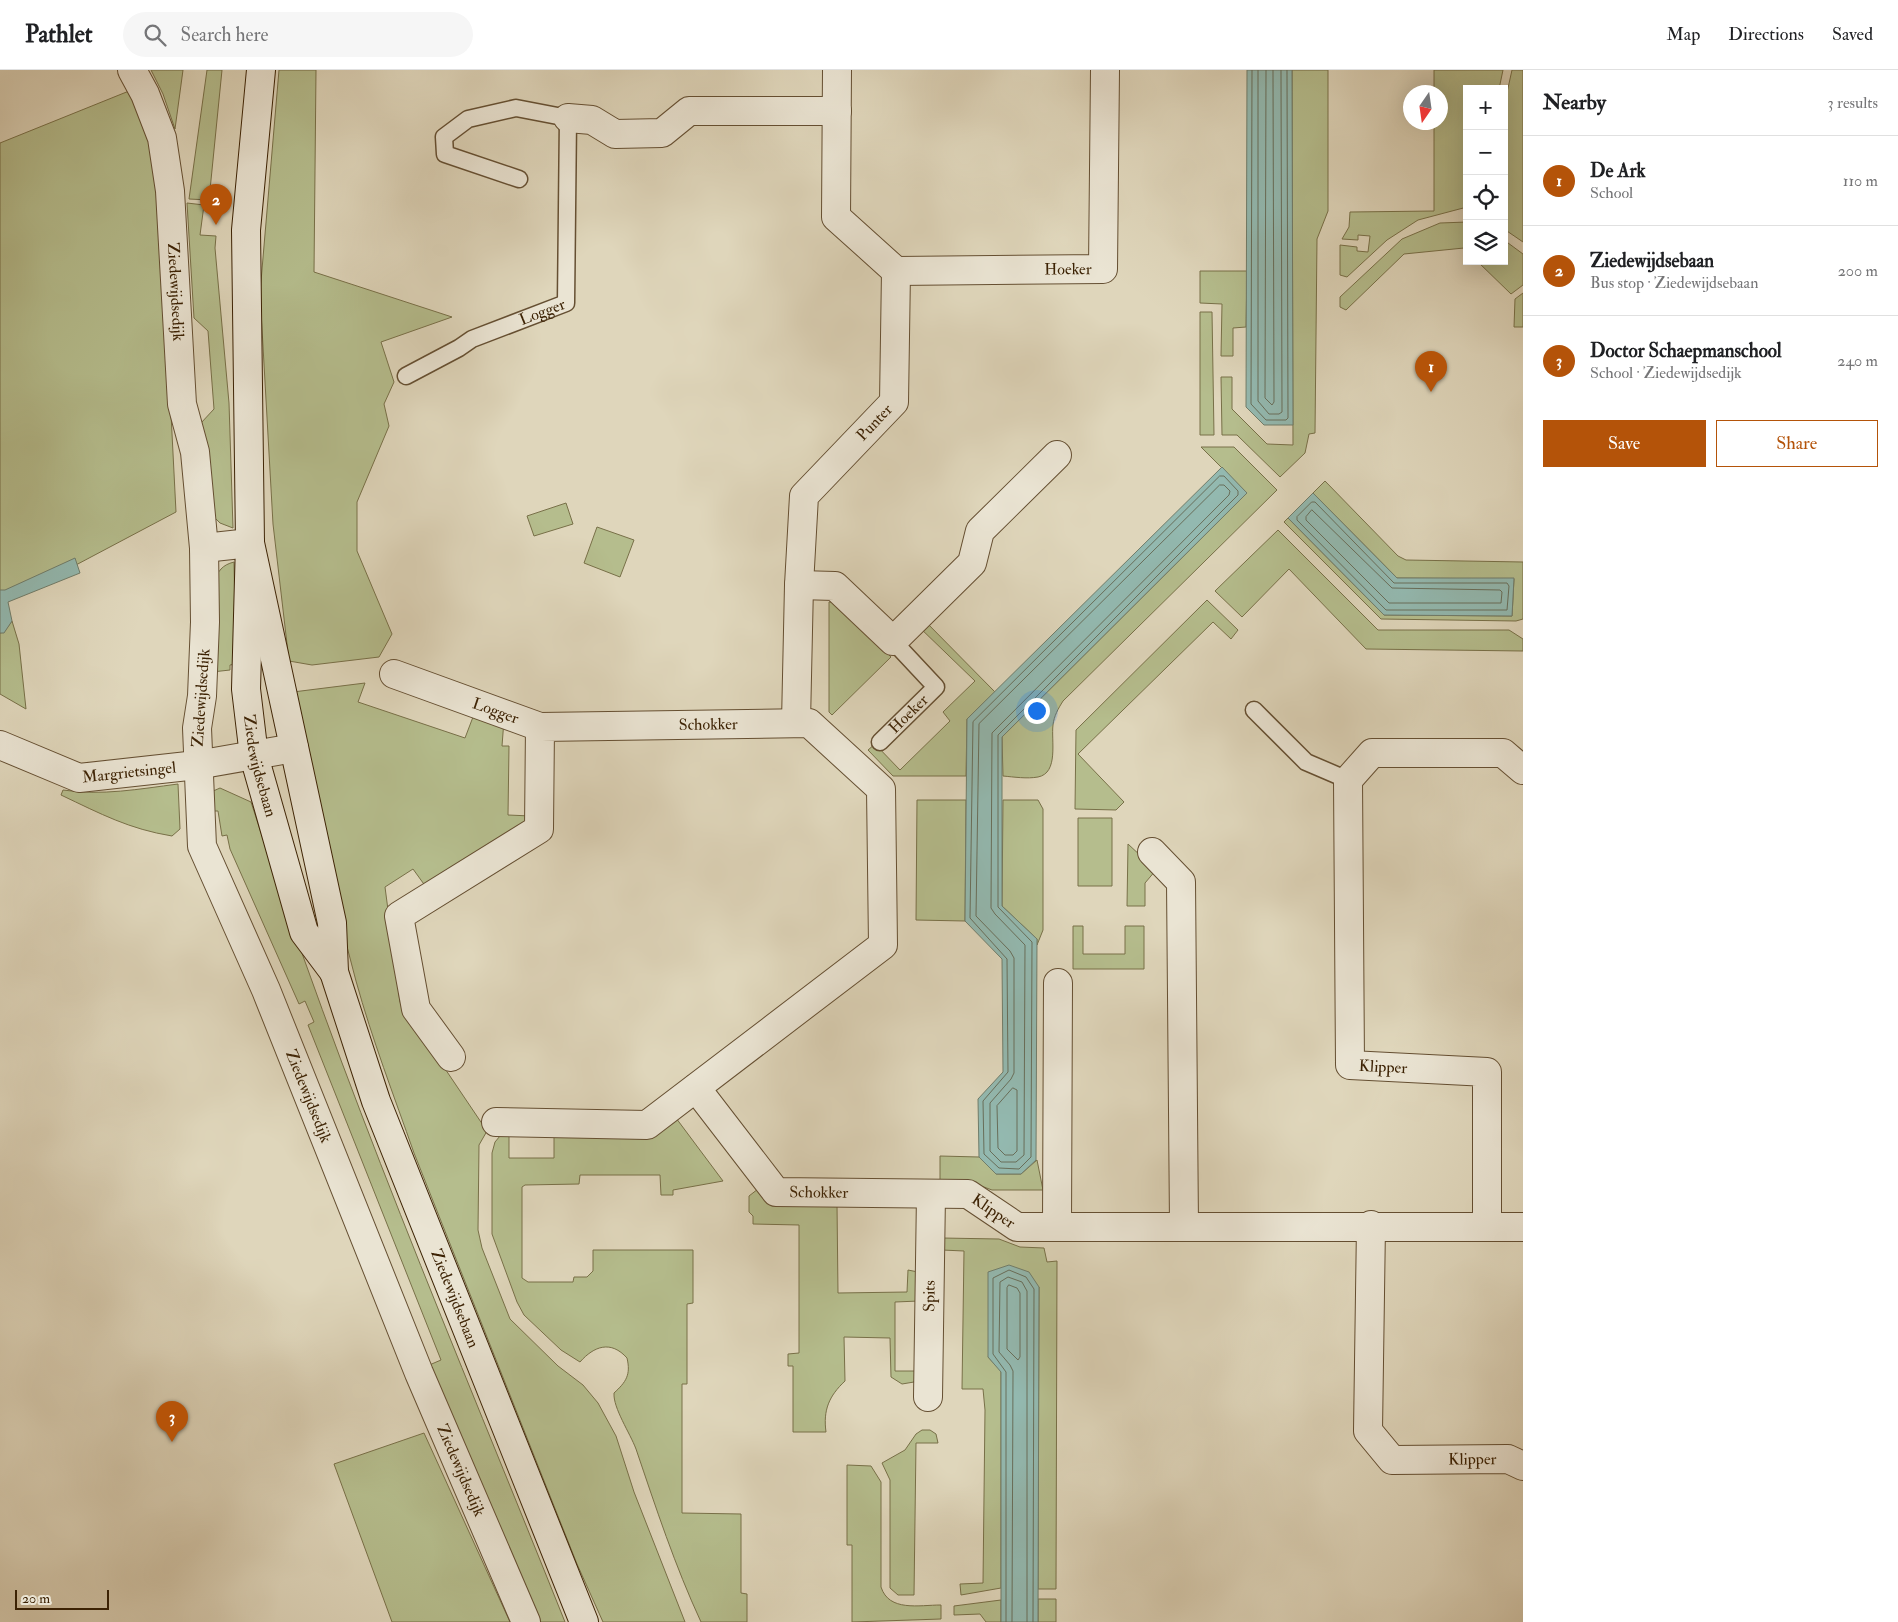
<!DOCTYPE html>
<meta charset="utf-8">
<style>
body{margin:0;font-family:"IM FELL Double Pica",serif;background:#f6f6f6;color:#202124}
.controls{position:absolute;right:15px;top:15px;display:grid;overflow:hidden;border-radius:0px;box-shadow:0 5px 20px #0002}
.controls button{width:45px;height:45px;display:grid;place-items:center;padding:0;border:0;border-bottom:1px solid #e0e0e0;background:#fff;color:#202124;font:25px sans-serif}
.compass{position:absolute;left:1403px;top:15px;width:45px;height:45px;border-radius:50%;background:#fff;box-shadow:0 5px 20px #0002;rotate:193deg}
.scale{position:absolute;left:15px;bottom:12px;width:94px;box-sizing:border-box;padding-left:5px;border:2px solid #3c2204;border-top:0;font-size:14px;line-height:18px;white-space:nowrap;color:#3c2204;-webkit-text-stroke:4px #eae4d3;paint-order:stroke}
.you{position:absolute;left:1036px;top:640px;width:18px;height:18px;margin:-12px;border:4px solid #fff;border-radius:50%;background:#1a73e8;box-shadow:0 0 0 8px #1a73e833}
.badge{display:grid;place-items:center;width:32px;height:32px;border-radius:50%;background:#b45309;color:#fff;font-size:16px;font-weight:700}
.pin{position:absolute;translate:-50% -41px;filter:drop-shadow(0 1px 2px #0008)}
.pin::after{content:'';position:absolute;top:26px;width:18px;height:15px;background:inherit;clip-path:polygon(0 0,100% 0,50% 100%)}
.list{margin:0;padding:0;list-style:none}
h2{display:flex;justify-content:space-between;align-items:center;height:65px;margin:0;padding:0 20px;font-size:21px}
h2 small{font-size:16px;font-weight:400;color:#757577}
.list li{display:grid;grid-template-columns:32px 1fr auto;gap:15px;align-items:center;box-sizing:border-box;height:90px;padding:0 20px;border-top:1px solid #e0e0e0}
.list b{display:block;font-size:19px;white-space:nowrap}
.list p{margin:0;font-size:16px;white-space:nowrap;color:#757577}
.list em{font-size:16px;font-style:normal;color:#757577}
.actions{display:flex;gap:10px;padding:15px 20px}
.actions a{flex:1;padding:11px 0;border:1px solid #b45309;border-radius:0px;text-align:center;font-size:18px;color:#b45309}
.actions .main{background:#b45309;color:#fff}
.icon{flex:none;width:28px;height:28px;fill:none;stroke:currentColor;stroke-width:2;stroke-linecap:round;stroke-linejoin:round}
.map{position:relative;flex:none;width:1523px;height:1552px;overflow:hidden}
header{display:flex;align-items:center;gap:30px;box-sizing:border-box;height:70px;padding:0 25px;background:#fff;border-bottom:1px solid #e0e0e0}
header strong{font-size:24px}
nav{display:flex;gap:28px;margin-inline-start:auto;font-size:18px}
.search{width:350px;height:45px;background:#f6f6f6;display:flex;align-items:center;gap:12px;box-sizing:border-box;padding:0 18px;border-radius:28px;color:#757577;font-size:19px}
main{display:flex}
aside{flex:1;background:#fff}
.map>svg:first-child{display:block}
.green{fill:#b5bd8d;stroke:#787048}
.water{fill:#93b9b0;stroke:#707d6b}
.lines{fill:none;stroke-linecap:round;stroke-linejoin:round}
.shore{stroke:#686e5a;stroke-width:1}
.lane-casing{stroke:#654f32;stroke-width:19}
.street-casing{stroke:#654f32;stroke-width:30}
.secondary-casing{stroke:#3c2204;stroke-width:30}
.lane{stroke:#eae4d3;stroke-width:16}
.street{stroke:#eae4d3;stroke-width:28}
.secondary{stroke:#eae4d3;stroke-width:28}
.labels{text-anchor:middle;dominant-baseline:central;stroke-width:4;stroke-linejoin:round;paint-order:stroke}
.street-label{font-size:16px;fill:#3c2204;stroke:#eae4d3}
</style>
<header>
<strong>Pathlet</strong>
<div class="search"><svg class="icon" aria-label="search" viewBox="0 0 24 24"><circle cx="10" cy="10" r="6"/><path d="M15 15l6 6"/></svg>Search here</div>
<nav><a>Map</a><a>Directions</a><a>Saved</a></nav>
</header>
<main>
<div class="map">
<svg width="1523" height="1552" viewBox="0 0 1523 1552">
<rect width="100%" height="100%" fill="#dfd6bb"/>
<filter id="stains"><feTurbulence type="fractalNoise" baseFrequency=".004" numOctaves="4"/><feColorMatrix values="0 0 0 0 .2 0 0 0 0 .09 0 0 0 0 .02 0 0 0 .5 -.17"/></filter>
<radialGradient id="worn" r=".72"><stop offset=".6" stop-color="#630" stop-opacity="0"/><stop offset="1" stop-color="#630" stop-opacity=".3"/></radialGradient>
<!-- green -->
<path class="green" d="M151,0H183L175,59L163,24Z
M207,0H222L209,130L189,129Z
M279,0H316L314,202L452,247L381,272L394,312L384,334L389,356L357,432V481L392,564L379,587L312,595L289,591L273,454L260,223Z
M1292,0H1328V141L1317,169L1315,363L1309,364L1305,383L1280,407L1237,365H1222L1221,307H1232V339L1267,374L1293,375Z
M1434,0H1503L1499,19H1467V137L1418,150L1387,170L1347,207L1340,205V175L1357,177V181L1368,182L1370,166L1358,165V170L1342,169L1349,157L1350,142L1434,141V53L1440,52V22H1434Z
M1512,0H1523V172L1504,159V36Z
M129,21L158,88L176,442L6,532L0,530V73Z
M187,133L204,135L200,165L216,166L215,178L229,333L233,458L220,453L212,445L201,353L214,339L208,261L194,248Z
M1467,152V181L1464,178L1404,184L1346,240L1340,237V227L1402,169L1440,153Z
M1504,170L1523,184V215L1511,224L1477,191H1504Z
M1200,201H1247L1246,257L1233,258V286H1221L1222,234L1200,233Z
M1523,223V257H1514L1515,229Z
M1200,242H1212L1214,365H1200Z
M1201,377H1234L1277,420L1063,631C1058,639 1054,646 1053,655C1051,670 1059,703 1038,707C1027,709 1014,707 1003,706L1002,667L1247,423Z
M1325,411L1398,486L1406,490L1523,492V549L1516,551L1381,549L1284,452L1288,448L1384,545L1512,546L1514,509L1397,508L1313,423Z
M566,433L573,454L534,466L527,446Z
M597,457L634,470L620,507L584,493Z
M1278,460L1378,560H1509L1523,569V581L1366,579L1289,499L1242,547L1215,521Z
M234,492L236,594L230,595V600L212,602L214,512C218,501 222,495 234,492Z
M1207,530L1238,560L1231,569L1213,552L1078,684L1124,732L1116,740L1075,739L1076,660Z
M829,532H837L891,587L832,645L829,642Z
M924,550L995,622L967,649L966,706H893L868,680L875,674L900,700L950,651L943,642L975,611L918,556Z
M12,551L19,574L26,639L0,624V563L4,562Z
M365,613L358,632L465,668L473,647L504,650L502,676H509L508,745L531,746V750L426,817L413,799L385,817L400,932L487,1061L479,1075L478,1160L482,1178L510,1249L558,1296L583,1315L598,1333L616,1366L634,1422L685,1552H603L577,1494L414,1083C394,1026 372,969 356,911C330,815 311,719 293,622Z
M178,714L180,759L172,766C129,759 101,744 61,725L63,720C102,726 139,719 178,714Z
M220,718L251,732C340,1011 456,1280 565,1552H540L427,1296L441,1290L308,955L314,952L305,931L299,934L230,779L227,765L222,766L218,741H208L211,722Z
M917,730H966L965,851L916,850Z
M1003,730H1038L1043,739V860L1037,875V869L1002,836Z
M1078,748H1112V816H1078Z
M1128,774L1156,800L1145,813V836H1127Z
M1073,856H1083V884H1125V856H1144V899H1073Z
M676,1048L723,1111L673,1120V1125H661L660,1105H580L579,1114L525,1115L522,1117V1208L528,1212H573L574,1207H587L593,1201V1180H693V1233L687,1234V1314H682V1443L741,1444V1523L747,1524V1552H701C675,1496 656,1438 636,1379C630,1363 613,1338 614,1323C626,1312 631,1305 627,1288C611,1270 594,1276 580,1292L561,1280L524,1245L517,1232L492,1164V1083L495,1072L500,1066H509V1088H554V1067Z
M940,1086L979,1087L996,1104H1021L1037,1090L1043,1120H992L973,1113L940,1112Z
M758,1119L837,1134L838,1223L907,1222L908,1200L918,1202L919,1231L895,1232V1301H918L914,1312L902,1314L891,1307L890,1268L844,1267L845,1311C829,1326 823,1340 826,1362H793V1296H788V1284L799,1283V1155L753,1154V1146L749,1142V1126Z
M942,1168L999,1169L1020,1177L1044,1178L1047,1192L1057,1191L1056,1519H1038L1039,1217L988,1287L1001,1301V1518L961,1525L960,1514L983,1513L985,1340L983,1319H962L964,1181L942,1180Z
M922,1360H930L936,1364L938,1373H916L914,1525H898L890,1518V1410L882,1393L905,1380L916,1364Z
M424,1363L510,1552H392L334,1394Z
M847,1395L871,1396L881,1412V1517C889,1542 919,1535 941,1535V1549L852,1552V1475H847Z
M1038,1529H1056V1552H1038Z
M1001,1530V1552H986L980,1544L954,1545V1536Z"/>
<!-- water -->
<path class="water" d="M1247,0H1292L1293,355H1264L1246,337Z
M1222,397L1247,423L1002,667V836L1037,869L1036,1090L1021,1104H996L979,1087L978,1029L1003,1002L1002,889L965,851L967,649Z
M1313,423L1397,508H1514L1512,546L1384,545L1288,448Z
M75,488L80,503L8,532L12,551L4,563H0V520H5Z
M1009,1195L1029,1202L1039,1217L1038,1552H1001V1302L988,1287V1202Z"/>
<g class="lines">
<!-- shore -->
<path class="shore" d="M1252,0L1251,334L1266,350H1286L1288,348L1287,0
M1258,0V331L1269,344H1279L1282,342L1281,0
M1266,0L1265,328L1272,335L1274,332L1273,0
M1220,406H1224L1238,421V425L998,665V837L1032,872L1031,1087L1019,1099L999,1098L984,1084L983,1031L1008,1002L1007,889L970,848L973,652Z
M1220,415H1224L1230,421L1229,425L992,663L991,838L995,844L1025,875L1024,1085L1016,1092H1001L990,1081V1033L1011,1009L1014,1003V888L1010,881L976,846L979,654Z
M1312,432H1315L1394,513H1507L1509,516L1507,540H1386L1297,450V447Z
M1312,440L1392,518L1500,520L1502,522L1501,533H1389L1306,450V447Z
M1013,1018L1017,1020V1081L1013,1085H1005L998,1078L997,1036Z
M1009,1215L1017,1218L1020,1223V1287L1018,1290L1007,1279V1218Z
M1006,1552V1302L993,1284V1208L1009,1200L1026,1207L1034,1219L1033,1552
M1012,1552L1013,1301L1010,1295L999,1282L1000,1212L1008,1207L1022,1212L1027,1221V1552"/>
<!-- lane casing -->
<g class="lane-casing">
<g id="lane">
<path id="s1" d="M406,306L459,278L472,269L566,233L568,48L516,38L468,49L444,67L445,84L519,109"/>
<path d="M1254,640L1306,692L1348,710"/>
<path id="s2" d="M880,672L936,617L893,571"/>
</g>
</g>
<!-- street casing -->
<g class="street-casing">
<g id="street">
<path id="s3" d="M132,0L145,24L162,68L170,121L182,334L195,382L204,478L205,552L202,626L197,658L202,776L266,920L419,1303L526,1552"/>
<path d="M568,48L592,50L615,64L662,63L689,41H837"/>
<path id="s4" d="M896,201L1103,199L1105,0"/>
<path d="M204,478L250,473"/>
<path d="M799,515L835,516L893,571L972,493L980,461L1057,385"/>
<path id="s5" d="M394,604L540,657"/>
<path id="s6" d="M796,652L799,515L804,426L894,332L896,201L836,147L837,0"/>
<path id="s7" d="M0,675L79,708L197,695L294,678"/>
<path d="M1152,782L1181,812L1184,1155"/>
<path id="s8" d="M451,987L416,939L399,846L539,759L540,657L809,653L881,719L883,875L647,1055L496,1052"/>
<path id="s9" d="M696,1018L776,1122L968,1124L1017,1157H1523"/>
<path id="s10" d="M1371,1155L1368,1361L1392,1390L1508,1389L1523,1396"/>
<path d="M1057,1156L1058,913"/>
<path d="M1487,1156V1002L1350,995L1348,710L1372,683H1503L1523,700"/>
<path id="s11" d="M928,1327L931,1124"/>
</g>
</g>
<!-- secondary casing -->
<g class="secondary-casing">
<g id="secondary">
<path id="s12" d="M261,0L246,160L250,473L246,619L254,686L304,862L334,902"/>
<path id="s13" d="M250,473L332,853L334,902L376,1031L584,1552"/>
</g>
</g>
<!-- lane -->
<use href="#lane" class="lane"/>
<!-- street -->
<use href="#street" class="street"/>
<!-- secondary -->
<use href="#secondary" class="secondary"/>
</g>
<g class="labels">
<!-- street labels -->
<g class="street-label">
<text stroke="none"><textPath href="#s4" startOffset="172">Hoeker</textPath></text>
<text stroke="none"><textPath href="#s3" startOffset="229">Ziedewijdsedijk</textPath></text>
<text stroke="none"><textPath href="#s1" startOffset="151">Logger</textPath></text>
<text stroke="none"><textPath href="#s6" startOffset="328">Punter</textPath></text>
<text transform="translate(201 628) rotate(-86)">Ziedewijdsedijk</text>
<text stroke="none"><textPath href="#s5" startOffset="108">Logger</textPath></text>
<text stroke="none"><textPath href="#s2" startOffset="40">Hoeker</textPath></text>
<text stroke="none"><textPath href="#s8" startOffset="589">Schokker</textPath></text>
<text stroke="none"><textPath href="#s12" startOffset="698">Ziedewijdsebaan</textPath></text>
<text stroke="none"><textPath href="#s7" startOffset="136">Margrietsingel</textPath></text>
<text transform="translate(1383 997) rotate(3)">Klipper</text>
<text stroke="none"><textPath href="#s3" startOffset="1058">Ziedewijdsedijk</textPath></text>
<text stroke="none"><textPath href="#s9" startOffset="174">Schokker</textPath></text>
<text stroke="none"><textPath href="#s9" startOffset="354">Klipper</textPath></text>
<text stroke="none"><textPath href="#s11" startOffset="101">Spits</textPath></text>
<text stroke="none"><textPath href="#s13" startOffset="786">Ziedewijdsebaan</textPath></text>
<text stroke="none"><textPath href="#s10" startOffset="324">Klipper</textPath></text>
<text stroke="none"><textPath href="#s3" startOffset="1462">Ziedewijdsedijk</textPath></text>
</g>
</g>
<rect width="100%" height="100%" filter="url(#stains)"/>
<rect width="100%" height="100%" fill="url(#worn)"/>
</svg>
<div class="controls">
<button>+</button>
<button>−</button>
<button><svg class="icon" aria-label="locate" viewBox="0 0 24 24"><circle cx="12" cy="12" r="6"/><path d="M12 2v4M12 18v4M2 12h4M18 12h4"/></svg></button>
<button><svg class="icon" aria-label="layers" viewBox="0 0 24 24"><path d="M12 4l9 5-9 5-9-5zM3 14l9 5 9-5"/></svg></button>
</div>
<svg class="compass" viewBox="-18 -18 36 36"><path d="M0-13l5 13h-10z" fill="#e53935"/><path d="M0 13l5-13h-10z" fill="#757577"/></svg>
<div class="scale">20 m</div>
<div class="you"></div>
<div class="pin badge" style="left:1431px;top:322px">1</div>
<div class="pin badge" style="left:216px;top:155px">2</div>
<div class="pin badge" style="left:172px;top:1372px">3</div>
</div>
<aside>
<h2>Nearby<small>3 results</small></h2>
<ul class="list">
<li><span class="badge">1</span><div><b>De Ark</b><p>School</p></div><em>110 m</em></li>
<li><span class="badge">2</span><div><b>Ziedewijdsebaan</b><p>Bus stop · Ziedewijdsebaan</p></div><em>200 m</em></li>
<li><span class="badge">3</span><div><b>Doctor Schaepmanschool</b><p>School · Ziedewijdsedijk</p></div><em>240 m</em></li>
</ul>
<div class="actions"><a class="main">Save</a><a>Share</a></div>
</aside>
</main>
